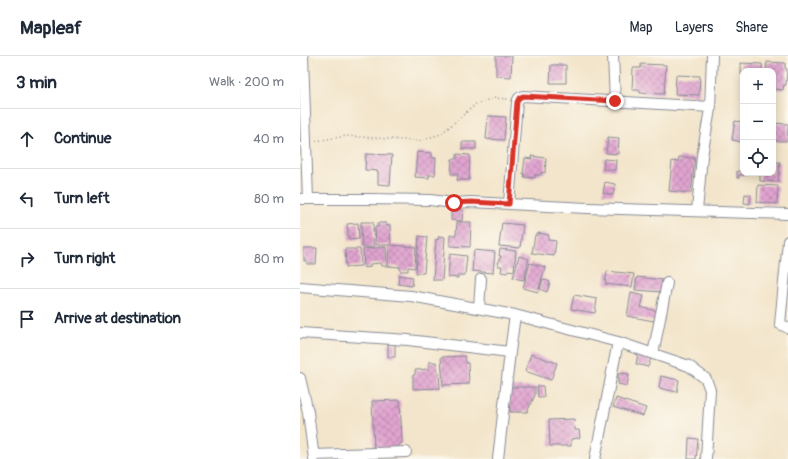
<!DOCTYPE html>
<meta charset="utf-8">
<style>
body{margin:0;font-family:Pangolin,sans-serif;background:#f6f6f7;color:#1f2937}
.controls{position:absolute;right:12px;top:12px;display:grid;overflow:hidden;border-radius:8px;box-shadow:0 2px 10px #0003}
.controls button{width:36px;height:36px;display:grid;place-items:center;padding:0;border:0;border-bottom:1px solid #e0e1e3;background:#fff;color:#1f2937;font:20px sans-serif}
.stop{position:absolute;width:12px;height:12px;margin:-9px;border:3px solid #d93025;border-radius:50%;background:#fff}
.stop.end{background:#d93025;border-color:#fff;box-shadow:0 1px 4px #0008}
.list{margin:0;padding:0;list-style:none}
h2{display:flex;justify-content:space-between;align-items:center;height:52px;margin:0;padding:0 16px;font-size:17px}
h2 small{font-size:13px;font-weight:400;color:#747a83}
.list li{display:grid;grid-template-columns:26px 1fr auto;gap:12px;align-items:center;box-sizing:border-box;height:60px;padding:0 16px;border-top:1px solid #e0e1e3}
.list b{display:block;font-size:15px;white-space:nowrap}
.list em{font-size:13px;font-style:normal;color:#747a83}
.icon{flex:none;width:22px;height:22px;fill:none;stroke:currentColor;stroke-width:2;stroke-linecap:round;stroke-linejoin:round}
.map{position:relative;flex:none;width:488px;height:403px;overflow:hidden}
header{display:flex;align-items:center;gap:24px;box-sizing:border-box;height:56px;padding:0 20px;background:#fff;border-bottom:1px solid #e0e1e3}
header strong{font-size:19px}
nav{display:flex;gap:22px;margin-inline-start:auto;font-size:14px}
main{display:flex}
aside{flex:1;background:#fff}
.map>svg:first-child{display:block}
.building{fill:url(#building-cross-hatch)}
.lines{fill:none;stroke-linecap:round;stroke-linejoin:round}
.minor-casing{stroke:#878a94;stroke-width:12}
.path{stroke:#878a94;stroke-width:1.5;stroke-dasharray:1 3;stroke-linecap:butt}
.minor{stroke:#fff;stroke-width:10}
.route{stroke:#d93025;stroke-width:5}
</style>
<header>
<strong>Mapleaf</strong>
<nav><a>Map</a><a>Layers</a><a>Share</a></nav>
</header>
<main>
<aside>
<h2>3 min<small>Walk · 200 m</small></h2>
<ul class="list">
<li><svg class="icon" aria-label="ahead" viewBox="0 0 24 24"><path d="M12 20V5M6 11l6-6 6 6"/></svg><div><b>Continue</b></div><em>40 m</em></li>
<li><svg class="icon" aria-label="left" viewBox="0 0 24 24"><path d="M17 20v-9H6M10 6l-5 5 5 5"/></svg><div><b>Turn left</b></div><em>80 m</em></li>
<li><svg class="icon" aria-label="right" viewBox="0 0 24 24"><path d="M7 20v-9h11M14 6l5 5-5 5"/></svg><div><b>Turn right</b></div><em>80 m</em></li>
<li><svg class="icon" aria-label="arrive" viewBox="0 0 24 24"><path d="M6 21V4h12l-3 4 3 4H6"/></svg><div><b>Arrive at destination</b></div></li>
</ul>
</aside>
<div class="map">
<svg width="488" height="403" viewBox="0 0 488 403">
<defs>
<pattern id="building-cross-hatch" width="8" height="8" patternUnits="userSpaceOnUse"><rect width="8" height="8" fill="#e1a4d0"/><path d="M0 0l8 8M0 8l8-8" fill="none" stroke="#b686ac"/></pattern>
</defs>
<rect width="100%" height="100%" fill="#fbf7ec"/>
<filter id="ink" filterUnits="userSpaceOnUse"><feTurbulence type="fractalNoise" baseFrequency=".025" numOctaves="2"/><feDisplacementMap in="SourceGraphic" scale="8" xChannelSelector="R" yChannelSelector="G"/><feConvolveMatrix kernelMatrix="1 2 1 2 8 2 1 2 1" color-interpolation-filters="sRGB"/></filter>
<filter id="wash" filterUnits="userSpaceOnUse"><feTurbulence type="fractalNoise" baseFrequency=".012" numOctaves="4" result="noise"/><feDisplacementMap in="SourceGraphic" scale="16" xChannelSelector="R" yChannelSelector="G"/><feGaussianBlur stdDeviation="0.9" result="paint"/><feColorMatrix in="noise" values="0 0 0 0 0 0 0 0 0 0 0 0 0 0 0 0 0 1.4 0 .05"/><feComposite in="paint" operator="in"/></filter>
<g filter="url(#wash)">
<rect width="100%" height="100%" fill="#f3e5cb"/>
<g id="blocks">
<!-- building -->
<path class="building" d="M196,0H212L211,21L196,20Z
M467,6L485,7V12L487,13L486,29H484L483,34L473,33V15H466Z
M441,7L462,8V15H443V19H441Z
M341,8L366,9L364,38L340,37V34H332L333,12H341Z
M251,9H266V27H250Z
M376,19L400,20L399,39L375,38Z
M188,60L206,61L204,84L186,83Z
M435,65L443,66V86L432,84Z
M473,67L488,68L487,85H473Z
M308,81L319,82L318,98L306,97Z
M162,86H176V93H162Z
M117,96L132,97V102H136L135,119H129V122L115,121Z
M66,98L92,99L90,129L78,128V115L65,114Z
M157,98L170,99L169,124H157L158,118H151L152,103H157Z
M231,100L246,102L245,117L241,116V119H235V122L224,121L225,118H223L225,102L232,103Z
M379,101L395,102L391,137L369,135L372,105L378,106Z
M304,103L316,104L315,114L303,113Z
M473,106H480L478,126L460,125V117H473Z
M437,115H443V117H447V119H439V122H437Z
M305,126L315,128L313,139L303,137Z
M458,129L478,130L477,148L457,146Z
M445,138L451,139L450,148L444,147Z
M151,154H163L162,165L151,164Z
M61,166H73L74,191H62Z
M157,166H171L170,191L150,190V179H156Z
M58,167L59,183L49,184L47,168Z
M78,167H86V170L90,169L91,189L116,191L115,212L108,211V215H100V211L88,210L89,189H76L75,171H78Z
M202,167L223,169L220,192L199,190Z
M238,177L249,179L248,184L256,185L254,200L232,197L235,179H238Z
M119,180L127,181L124,217H116Z
M139,180L145,181L142,224H133L136,183L138,184Z
M86,191L87,210H82L81,207L70,208V211L64,212L63,193Z
M4,192H17L16,208H7V205H4Z
M45,193H60L61,210L46,211Z
M200,193L216,195L214,215L208,214L207,217L201,216L202,210H198L199,203L201,202V200H199Z
M174,194L195,196L193,217L172,215Z
M150,198L167,200L165,219H158V222L148,221Z
M219,200L229,203L224,224L213,222Z
M230,207L245,211L238,236L223,232Z
M307,215L334,218L332,231L305,228Z
M99,219L113,221L112,230L98,228Z
M337,221L363,224L362,236L335,234Z
M243,223L250,226L247,236L240,233Z
M331,237L344,240L341,251L356,255L354,265L327,260Z
M274,239L297,243L295,257L271,253Z
M95,286V301H88V288Z
M231,298L257,307L251,324L225,315Z
M338,298L351,302L348,311L336,308Z
M165,300L166,307H168L169,328L143,329L141,301Z
M129,306H136L137,316H139L140,332L113,333V319H115V314L129,313Z
M319,317L329,318L327,330L318,328Z
M361,320L379,324L377,336L359,332Z
M237,330H243L244,341H238Z
M209,331H235V339L227,356H210Z
M316,342L346,352L343,360L313,351Z
M100,344L102,386L96,392L74,393L72,345Z
M274,363L275,374H279L280,382L271,383V390H250L249,364Z
M389,382L398,383L396,403H388Z"/>
</g>
</g>
<g filter="url(#ink)">
<use href="#blocks" fill-opacity="0" stroke="#878a94" stroke-width="1"/>
<g class="lines">
<!-- minor casing -->
<g class="minor-casing">
<path id="minor" d="M3,0L8,143
M313,0L315,45
M0,143H67L130,144L154,147L171,146L287,152L488,158
M209,148L217,46L219,42L223,40L411,51
M397,155L402,100L410,53L412,0
M488,185L480,268L488,272
M0,231L111,240L215,259L318,286L389,310L406,323L410,334L406,403
M179,252L181,223
M0,277L108,284L210,296
M353,298L367,227
M0,322L8,356L14,403
M14,399L106,396
M198,403L210,296L215,259
M295,403L318,286"/>
</g>
<!-- path -->
<path class="path" d="M16,85L46,80L119,85L141,78L176,48L193,42L208,43"/>
<!-- minor -->
<use href="#minor" class="minor"/>
</g>
</g>
<g class="lines" filter="url(#ink)">
<!-- route -->
<path class="route" d="M154,147L171,146L209,148L217,46L219,42L223,40L315,45"/>
</g>
</svg>
<div class="controls">
<button>+</button>
<button>−</button>
<button><svg class="icon" aria-label="locate" viewBox="0 0 24 24"><circle cx="12" cy="12" r="6"/><path d="M12 2v4M12 18v4M2 12h4M18 12h4"/></svg></button>
</div>
<div class="stop" style="left:154px;top:147px"></div>
<div class="stop end" style="left:315px;top:45px"></div>
</div>
</main>
